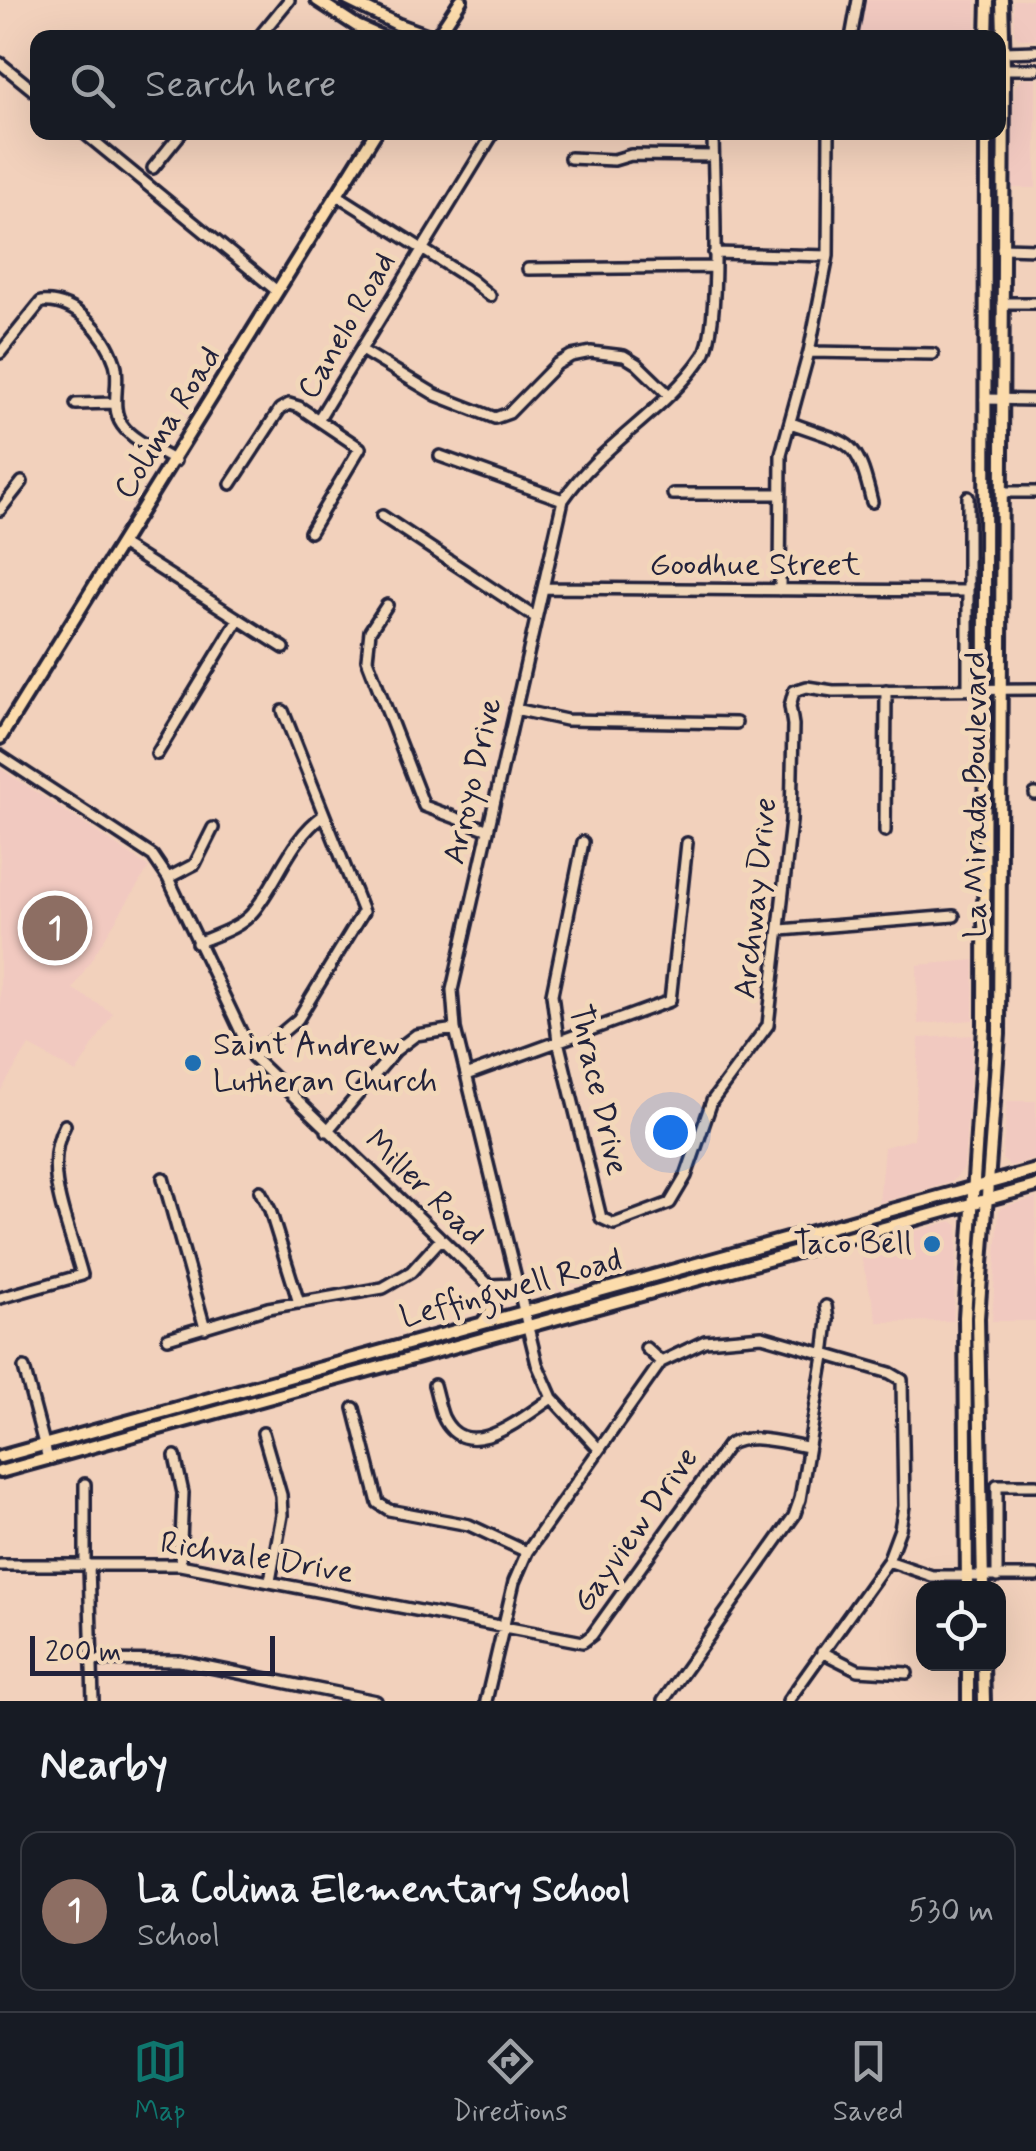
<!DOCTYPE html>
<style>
body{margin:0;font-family:Mynerve,sans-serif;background:#20242c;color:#f1f3f6}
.controls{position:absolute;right:30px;bottom:30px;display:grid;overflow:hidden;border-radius:20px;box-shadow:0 10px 40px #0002}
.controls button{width:90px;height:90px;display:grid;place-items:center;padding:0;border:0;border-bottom:2px solid #363941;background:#171b24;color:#f1f3f6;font:50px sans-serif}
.scale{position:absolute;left:30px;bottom:25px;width:245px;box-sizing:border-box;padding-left:10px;border:5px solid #22223b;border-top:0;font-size:28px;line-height:35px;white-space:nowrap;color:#22223b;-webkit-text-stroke:8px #f2d7b9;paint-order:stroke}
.you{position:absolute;left:670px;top:1132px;width:35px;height:35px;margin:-25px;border:8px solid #fff;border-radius:50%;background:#1a73e8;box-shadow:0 0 0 15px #1a73e833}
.badge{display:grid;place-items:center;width:65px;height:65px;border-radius:50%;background:#0f766e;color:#fff;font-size:32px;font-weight:700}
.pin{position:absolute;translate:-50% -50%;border:5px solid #fff;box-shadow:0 2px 10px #0006}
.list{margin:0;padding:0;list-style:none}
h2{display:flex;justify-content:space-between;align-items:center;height:130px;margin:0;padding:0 40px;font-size:42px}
h2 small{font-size:32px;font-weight:400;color:#9ea1a6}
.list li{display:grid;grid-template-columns:65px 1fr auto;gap:30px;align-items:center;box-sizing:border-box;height:160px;margin:0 20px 20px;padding:0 20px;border:2px solid #363941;border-radius:20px}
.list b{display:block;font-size:38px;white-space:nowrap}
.list p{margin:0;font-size:32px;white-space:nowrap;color:#9ea1a6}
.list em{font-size:32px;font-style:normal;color:#9ea1a6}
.icon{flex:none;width:55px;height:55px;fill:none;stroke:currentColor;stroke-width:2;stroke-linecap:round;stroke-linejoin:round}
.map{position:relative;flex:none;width:1036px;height:1701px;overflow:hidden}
.search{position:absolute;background:#171b24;box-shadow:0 10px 40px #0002;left:30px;right:30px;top:30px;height:110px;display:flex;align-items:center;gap:25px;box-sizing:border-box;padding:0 35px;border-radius:20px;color:#9ea1a6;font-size:38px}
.sheet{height:310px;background:#171b24}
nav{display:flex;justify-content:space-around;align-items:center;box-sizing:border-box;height:140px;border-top:2px solid #363941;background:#171b24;font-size:28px;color:#9ea1a6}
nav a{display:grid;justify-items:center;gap:5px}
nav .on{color:#0f766e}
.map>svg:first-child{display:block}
.built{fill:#f1c9c0}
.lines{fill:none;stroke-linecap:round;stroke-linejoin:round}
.minor-casing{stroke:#22223b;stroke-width:16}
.major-casing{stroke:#22223b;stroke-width:18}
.minor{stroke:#f2d7b9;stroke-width:9}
.major{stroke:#fcdcac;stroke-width:10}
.poi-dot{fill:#1f6fb2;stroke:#f2d7b9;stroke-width:4}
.labels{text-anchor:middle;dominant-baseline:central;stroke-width:10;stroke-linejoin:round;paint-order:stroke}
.street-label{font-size:32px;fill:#22223b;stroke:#f2d7b9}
.poi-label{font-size:32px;fill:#22223b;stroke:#f2d7b9;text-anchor:start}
</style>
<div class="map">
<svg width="1036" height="1701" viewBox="0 0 1036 1701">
<rect width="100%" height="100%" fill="#f2d1bc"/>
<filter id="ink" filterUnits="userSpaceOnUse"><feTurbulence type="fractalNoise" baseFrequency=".01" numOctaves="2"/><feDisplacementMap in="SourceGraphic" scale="20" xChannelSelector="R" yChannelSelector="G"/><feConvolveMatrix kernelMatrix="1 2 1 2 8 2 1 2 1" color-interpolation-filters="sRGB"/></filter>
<g filter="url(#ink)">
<!-- built -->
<path class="built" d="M864,0H976V32L970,37L855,38Z
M1013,0H1036V39H1020L1014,33Z
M1023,78H1036V188H1012L1014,87Z
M0,768L149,867L73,989L113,1013L76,1073L29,1045L0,1092Z
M974,960L973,1020L918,1024L917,965Z
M973,1035L964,1168L952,1182L879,1203L884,1147L914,1139L919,1038Z
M1007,1101H1036V1159L1010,1166L1002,1159Z
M1036,1198V1321H992L999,1211L1002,1207Z
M952,1221L958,1226L953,1321L878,1322L858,1246Z"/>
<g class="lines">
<!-- minor casing -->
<g class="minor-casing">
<path id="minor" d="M258,38L289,0
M851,38L858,0
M1003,52L1036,51
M0,63L38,94
M1004,69H1036
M83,132L277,291
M570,158L614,160L631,155L713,156
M153,168L182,132
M337,195L471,280L490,296
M1002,248L1036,249
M714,253L828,256
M528,269L714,267
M1002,303H1036
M363,351L436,395L495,418L509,413L557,364L571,356L591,352L624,356L637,364L669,395
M809,352L933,354
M0,353L41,302C75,299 105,332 115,363C121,383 109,406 122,425C133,441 159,451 175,461
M985,399L1036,400
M76,404L115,403
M318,420L494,132
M791,423C853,446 856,436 872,502
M440,456L563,500
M231,484L280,409L289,404L299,407L360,448L310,532
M1002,492H1036
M673,494H780
M968,497V689
M0,510L22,482
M382,516L535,617
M122,545L284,648
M543,588L968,591
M780,590L781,454L809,352L828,256L829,132
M387,605L370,631L367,659L424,806L486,829
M515,709L566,720L736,723
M157,754L238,620
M0,756L153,856L168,878L253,1057L489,1285L516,1284
M1035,794H1036
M885,831L886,690
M583,842L552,994L558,1041L601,1218L614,1224L670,1203L686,1176L712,1101L768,1025L791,821L793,725L790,706L794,691L807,687L833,691L1036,689
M168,878L195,864L213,828
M781,930L954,916
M197,943C216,935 240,928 253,912C279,880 290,839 324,815
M253,1057L298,1019L363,912L283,711
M466,1075L670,1001L687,843
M327,1131L395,1051L416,1035L455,1029
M163,1178L205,1328
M260,1191L270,1210L299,1303
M0,1298L82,1275C70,1228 40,1170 65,1125
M168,1338L268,1308L383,1288L411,1272L441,1239
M646,1348L661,1362L705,1341L762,1336L890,1373L902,1380L904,1506L900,1529L888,1561L788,1701
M24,1368L48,1459
M434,1385C437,1395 439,1407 443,1417C467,1467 524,1416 552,1398
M354,1408L378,1503L389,1510L469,1525L527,1552
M263,1433L281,1495L282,1515L270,1581
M598,1448L552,1398L537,1364L455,1029L452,990L563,500C601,444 665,412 703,356C722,328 713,174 713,132
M175,1456L183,1493L180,1565
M888,1561L932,1576H1036
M85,1564V1484
M0,1565H180L583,1642L592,1635L728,1445C751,1432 782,1443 808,1447
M89,1565L93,1701
M997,1577V1485H1036
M822,1652L858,1670L907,1673
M93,1660L180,1661L376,1701
M486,1701L514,1582L527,1552L661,1362
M663,1701L794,1516L800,1499L824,1356L828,1320L826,1306"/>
</g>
<!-- major casing -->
<g class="major-casing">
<path id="major" d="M317,0L357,26L384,38
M348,0L399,25L435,38
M436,38L461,0
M987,38L988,0
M0,738L376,132
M483,1322L493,1310V1287
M0,1457L1036,1170
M0,1472L1036,1186
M967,1588L965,1317L984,1027L986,132
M983,1588L978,1318L999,1034L1004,69L1002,0
M968,1664V1701
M983,1664L984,1701"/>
</g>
<!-- minor -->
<use href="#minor" class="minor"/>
<!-- major -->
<use href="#major" class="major"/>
</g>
</g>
<!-- markers -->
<g class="poi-dot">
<circle cx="193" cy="1063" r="10"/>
<circle cx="932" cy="1244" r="10"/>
</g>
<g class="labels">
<!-- street labels -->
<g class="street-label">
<text transform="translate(347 326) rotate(-60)">Canelo Road</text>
<text transform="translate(168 423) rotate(-58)">Colima Road</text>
<text x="755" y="565">Goodhue Street</text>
<text transform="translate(473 781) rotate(-77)">Arroyo Drive</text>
<text transform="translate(976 795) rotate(-90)">La Mirada Boulevard</text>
<text transform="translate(756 898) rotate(-84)">Archway Drive</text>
<text transform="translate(598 1090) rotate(77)">Thrace Drive</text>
<text transform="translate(424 1188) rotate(44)">Miller Road</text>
<text transform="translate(511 1289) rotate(-15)">Leffingwell Road</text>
<text transform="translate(636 1530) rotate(-55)">Gayview Drive</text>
<text transform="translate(257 1558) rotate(9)">Richvale Drive</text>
</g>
<!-- poi labels -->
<g class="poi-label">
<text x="213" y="1045">Saint Andrew<tspan x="213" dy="37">Lutheran Church</tspan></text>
<text x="912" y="1244" text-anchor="end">Taco Bell</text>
</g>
</g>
</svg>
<div class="controls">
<button><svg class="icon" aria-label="locate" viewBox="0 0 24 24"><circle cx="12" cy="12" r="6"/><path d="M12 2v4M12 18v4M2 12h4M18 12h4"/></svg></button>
</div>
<div class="scale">200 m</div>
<div class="you"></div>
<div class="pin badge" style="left:55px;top:928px;background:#8d6e63">1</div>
<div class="search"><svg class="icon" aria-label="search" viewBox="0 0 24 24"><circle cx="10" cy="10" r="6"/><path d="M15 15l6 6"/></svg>Search here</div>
</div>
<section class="sheet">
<h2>Nearby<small></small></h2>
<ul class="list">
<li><span class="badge" style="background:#8d6e63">1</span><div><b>La Colima Elementary School</b><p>School</p></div><em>530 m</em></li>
</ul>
</section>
<nav>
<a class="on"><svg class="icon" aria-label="map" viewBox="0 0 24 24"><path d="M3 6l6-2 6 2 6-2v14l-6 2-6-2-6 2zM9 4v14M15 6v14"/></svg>Map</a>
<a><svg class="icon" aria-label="directions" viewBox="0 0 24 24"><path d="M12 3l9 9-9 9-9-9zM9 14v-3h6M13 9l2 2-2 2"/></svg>Directions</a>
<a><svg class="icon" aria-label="saved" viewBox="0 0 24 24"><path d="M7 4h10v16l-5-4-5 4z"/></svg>Saved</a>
</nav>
